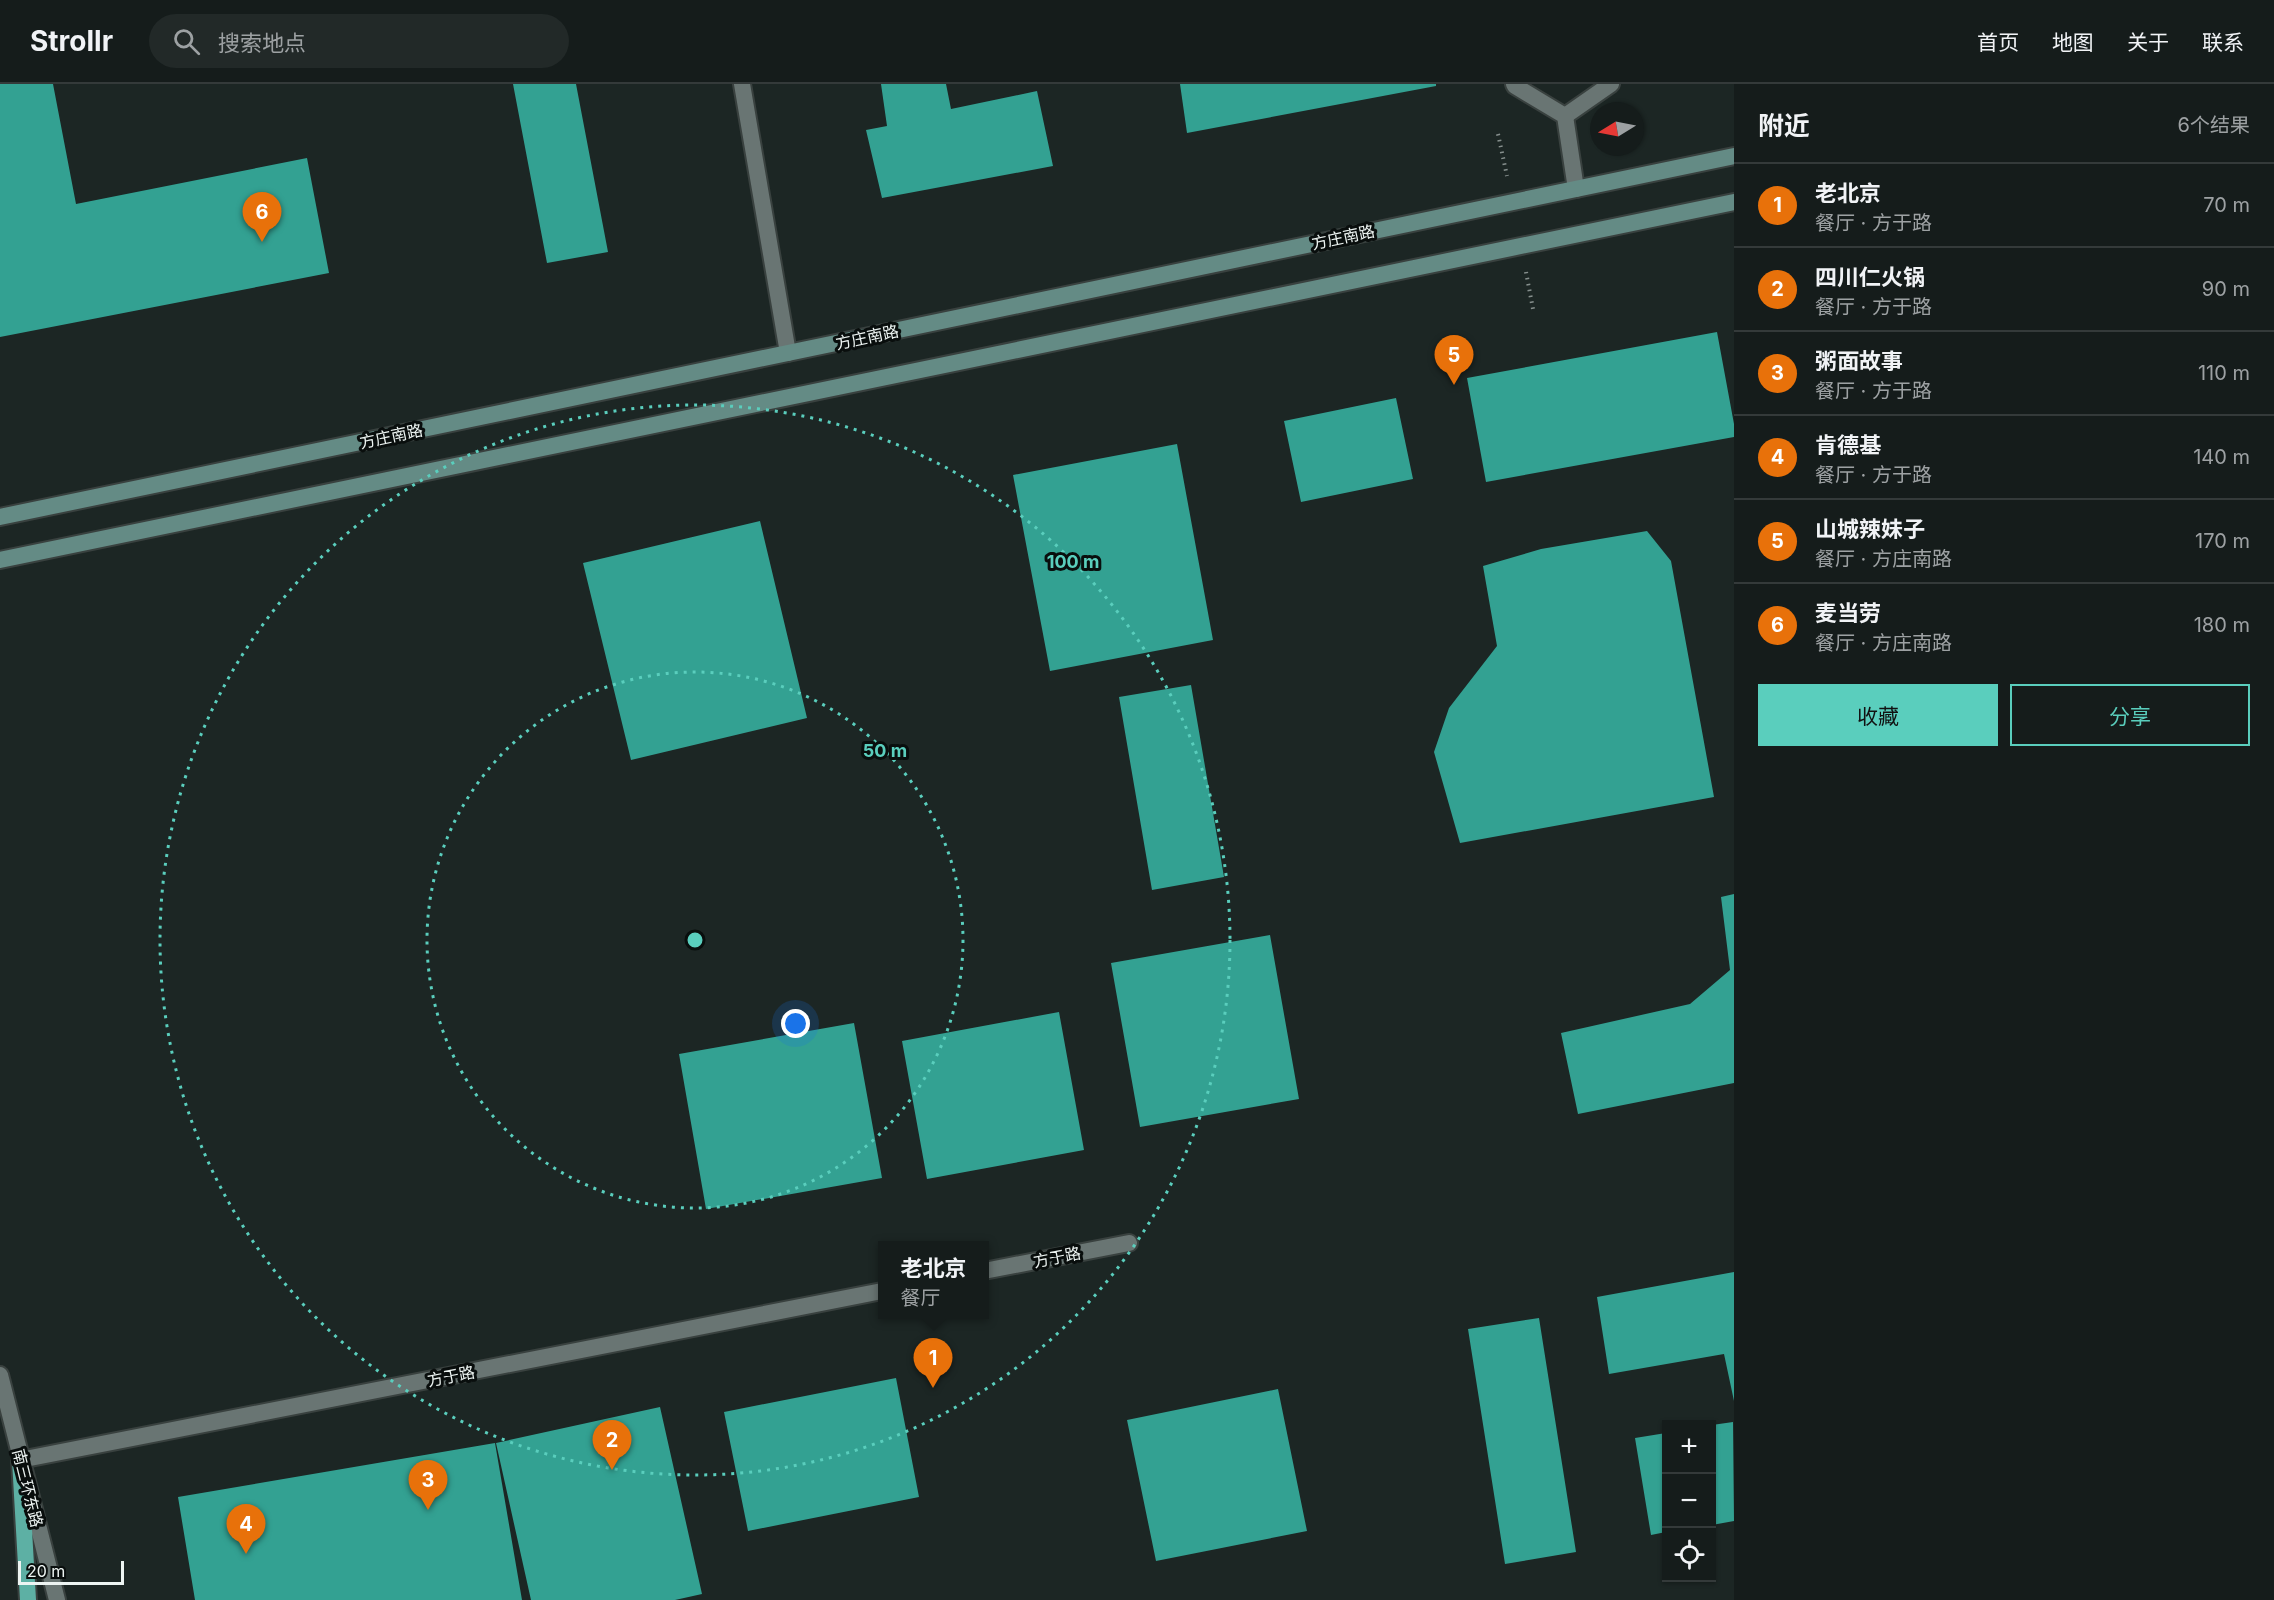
<!DOCTYPE html>
<html lang="zh">
<meta charset="utf-8">
<style>
body{margin:0;font-family:Inter,"Noto Sans SC",sans-serif;background:#222928;color:#f1f3f6}
.controls{position:absolute;right:18px;bottom:18px;display:grid;overflow:hidden;border-radius:0px;box-shadow:0 2px 4px #0004}
.controls button{width:54px;height:54px;display:grid;place-items:center;padding:0;border:0;border-bottom:2px solid #343a3a;background:#151c1b;color:#f1f3f6;font:30px sans-serif}
.compass{position:absolute;left:1590px;top:18px;width:54px;height:54px;border-radius:50%;background:#151c1b;box-shadow:0 2px 4px #0004;rotate:260deg}
.scale{position:absolute;left:18px;bottom:15px;width:106px;box-sizing:border-box;padding-left:6px;border:3px solid #edf4f2;border-top:0;font-size:16px;line-height:21px;white-space:nowrap;color:#edf4f2;-webkit-text-stroke:4px #090e0d;paint-order:stroke}
.you{position:absolute;left:796px;top:940px;width:21px;height:21px;margin:-15px;border:4px solid #fff;border-radius:50%;background:#1a73e8;box-shadow:0 0 0 9px #1a73e833}
.badge{display:grid;place-items:center;width:39px;height:39px;border-radius:50%;background:#5acebd;color:#fff;font-size:20px;font-weight:700}
.pin{position:absolute;translate:-50% -50px;filter:drop-shadow(0 2px 3px #0008)}
.pin::after{content:'';position:absolute;top:32px;width:21px;height:18px;background:inherit;clip-path:polygon(0 0,100% 0,50% 100%)}
.popup{position:absolute;left:878px;top:1157px;width:111px;height:78px;box-sizing:border-box;display:grid;place-content:center;border-radius:0px;background:#151c1b;filter:drop-shadow(0 2px 4px #0005);font-size:20px;white-space:nowrap;color:#9da1a3}
.popup b{font-size:22px;color:#f1f3f6}
.popup::after{content:'';position:absolute;left:50%;top:100%;margin-left:-12px;border:12px solid transparent;border-top-color:#151c1b}
.list{margin:0;padding:0;list-style:none}
h2{display:flex;justify-content:space-between;align-items:center;height:78px;margin:0;padding:0 24px;font-size:26px}
h2 small{font-size:20px;font-weight:400;color:#9da1a3}
.list li{display:grid;grid-template-columns:39px 1fr auto;gap:18px;align-items:center;box-sizing:border-box;height:84px;padding:0 24px;border-top:2px solid #343a3a}
.list b{display:block;font-size:22px;white-space:nowrap}
.list p{margin:0;font-size:20px;white-space:nowrap;color:#9da1a3}
.list em{font-size:20px;font-style:normal;color:#9da1a3}
.actions{display:flex;gap:12px;padding:18px 24px}
.actions a{flex:1;padding:14px 0;border:2px solid #5acebd;border-radius:0px;text-align:center;font-size:21px;color:#5acebd}
.actions .main{background:#5acebd;color:#111}
.icon{flex:none;width:33px;height:33px;fill:none;stroke:currentColor;stroke-width:2;stroke-linecap:round;stroke-linejoin:round}
.map{position:relative;flex:none;width:1734px;height:1516px;overflow:hidden}
header{display:flex;align-items:center;gap:36px;box-sizing:border-box;height:84px;padding:0 30px;background:#151c1b;border-bottom:2px solid #343a3a}
header strong{font-size:28px}
nav{display:flex;gap:33px;margin-inline-start:auto;font-size:21px}
.search{width:420px;height:54px;background:#222928;display:flex;align-items:center;gap:15px;box-sizing:border-box;padding:0 21px;border-radius:33px;color:#9da1a3;font-size:22px}
main{display:flex}
aside{flex:1;background:#151c1b}
.map>svg:first-child{display:block}
.building{fill:#33a192}
.lines{fill:none;stroke-linecap:round;stroke-linejoin:round}
.service-casing{stroke:#39413f;stroke-width:20}
.minor-casing{stroke:#39413f;stroke-width:20}
.tertiary-casing{stroke:#39413f;stroke-width:20}
.secondary-casing{stroke:#39413f;stroke-width:20}
.trunk-casing{stroke:#39413f;stroke-width:20}
.path{stroke:#858e8c;stroke-width:4;stroke-dasharray:1.5 4.5;stroke-linecap:butt}
.service{stroke:#697573;stroke-width:16}
.minor{stroke:#697573;stroke-width:16}
.tertiary{stroke:#697573;stroke-width:16}
.secondary{stroke:#648b85;stroke-width:16}
.trunk{stroke:#5db0a4;stroke-width:16}
.ring{fill:none;stroke:#5acebd;stroke-width:3;stroke-dasharray:3 6}
.labels{text-anchor:middle;dominant-baseline:central;stroke-width:6;stroke-linejoin:round;paint-order:stroke}
.street-label{font-size:16px;fill:#edf4f2;stroke:#090e0d}
.centre{fill:#5acebd;stroke:#090e0d;stroke-width:3}
.ring-label{font-size:18px;text-anchor:middle;font-weight:bold;fill:#5acebd;stroke:#090e0d;stroke-width:6;stroke-linejoin:round;paint-order:stroke}
</style>
<header>
<strong>Strollr</strong>
<div class="search"><svg class="icon" aria-label="search" viewBox="0 0 24 24"><circle cx="10" cy="10" r="6"/><path d="M15 15l6 6"/></svg>搜索地点</div>
<nav><a>首页</a><a>地图</a><a>关于</a><a>联系</a></nav>
</header>
<main>
<div class="map">
<svg width="1734" height="1516" viewBox="0 0 1734 1516">
<rect width="100%" height="100%" fill="#1c2624"/>
<!-- building -->
<path class="building" d="M0,0H53L76,120L307,74L329,189L0,253Z
M513,0H576L608,168L547,179Z
M881,0H946L951,25L1037,7L1053,82L882,114L866,46L887,42Z
M1180,0H1436V2L1187,49Z
M1717,248L1734,340V353L1486,398L1467,294Z
M1396,314L1413,395L1301,418L1284,337Z
M1177,360L1213,556L1050,587L1013,391Z
M760,437L807,634L631,676L583,479Z
M1647,447L1671,477L1714,713L1460,759L1434,668L1449,624L1497,562L1483,482L1541,465Z
M1191,601L1224,793L1152,806L1119,613Z
M1734,810V999L1578,1030L1561,949L1690,920L1730,886L1721,813Z
M1270,851L1299,1015L1140,1043L1111,879Z
M1059,928L1084,1066L927,1095L902,957Z
M854,939L882,1094L706,1125L679,970Z
M1734,1188V1317L1724,1270L1609,1290L1597,1213Z
M1539,1234L1576,1468L1505,1480L1468,1245Z
M896,1294L919,1413L748,1447L724,1328Z
M1278,1305L1307,1447L1156,1477L1127,1336Z
M660,1323L702,1510L675,1516H531L496,1359Z
M1733,1338L1734,1437L1712,1441V1341Z
M1666,1349V1448L1651,1451L1635,1354Z
M495,1359L522,1516H195L178,1413Z"/>
<g class="lines">
<!-- service casing -->
<g class="service-casing">
<path id="service" d="M1565,32L1611,0"/>
</g>
<!-- minor casing -->
<g class="minor-casing">
<path id="minor" d="M742,0L788,269
M1514,0L1515,2L1565,32L1576,105
M984,1187L1129,1159
M20,1376L882,1207"/>
</g>
<!-- tertiary casing -->
<g class="tertiary-casing">
<path id="tertiary" d="M0,1291L57,1516"/>
</g>
<!-- secondary casing -->
<g class="secondary-casing">
<path id="secondary" d="M0,433L1734,72
M0,476L1734,118"/>
</g>
<!-- trunk casing -->
<g class="trunk-casing">
<path id="trunk" d="M20,1376L28,1516"/>
</g>
<!-- path -->
<path class="path" d="M1498,50L1507,92
M1526,188L1533,225"/>
<!-- service -->
<use href="#service" class="service"/>
<!-- minor -->
<use href="#minor" class="minor"/>
<!-- tertiary -->
<use href="#tertiary" class="tertiary"/>
<!-- secondary -->
<use href="#secondary" class="secondary"/>
<!-- trunk -->
<use href="#trunk" class="trunk"/>
</g>
<!-- distance rings -->
<g class="ring">
<circle cx="695" cy="856" r="268"/>
<circle cx="695" cy="856" r="535"/>
</g>
<g class="labels">
<!-- street labels -->
<g class="street-label">
<text transform="translate(1343 153) rotate(-12)">方庄南路</text>
<text transform="translate(867 253) rotate(-12)">方庄南路</text>
<text transform="translate(391 352) rotate(-12)">方庄南路</text>
<text transform="translate(1057 1173) rotate(-11)">方于路</text>
<text transform="translate(451 1292) rotate(-11)">方于路</text>
<text transform="translate(28 1404) rotate(76)">南三环东路</text>
</g>
</g>
<circle cx="695" cy="856" r="9" class="centre"/>
<g class="ring-label">
<text x="1073" y="484">100 m</text>
<text x="885" y="673">50 m</text>
</g>
</svg>
<div class="controls">
<button>+</button>
<button>−</button>
<button><svg class="icon" aria-label="locate" viewBox="0 0 24 24"><circle cx="12" cy="12" r="6"/><path d="M12 2v4M12 18v4M2 12h4M18 12h4"/></svg></button>
</div>
<svg class="compass" viewBox="-18 -18 36 36"><path d="M0-13l5 13h-10z" fill="#e53935"/><path d="M0 13l5-13h-10z" fill="#9da1a3"/></svg>
<div class="scale">20 m</div>
<div class="you"></div>
<div class="pin badge" style="left:933px;top:1304px;background:#e8710a">1</div>
<div class="popup"><b>老北京</b>餐厅</div>
<div class="pin badge" style="left:612px;top:1386px;background:#e8710a">2</div>
<div class="pin badge" style="left:428px;top:1426px;background:#e8710a">3</div>
<div class="pin badge" style="left:246px;top:1470px;background:#e8710a">4</div>
<div class="pin badge" style="left:1454px;top:301px;background:#e8710a">5</div>
<div class="pin badge" style="left:262px;top:158px;background:#e8710a">6</div>
</div>
<aside>
<h2>附近<small>6个结果</small></h2>
<ul class="list">
<li><span class="badge" style="background:#e8710a">1</span><div><b>老北京</b><p>餐厅 · 方于路</p></div><em>70 m</em></li>
<li><span class="badge" style="background:#e8710a">2</span><div><b>四川仁火锅</b><p>餐厅 · 方于路</p></div><em>90 m</em></li>
<li><span class="badge" style="background:#e8710a">3</span><div><b>粥面故事</b><p>餐厅 · 方于路</p></div><em>110 m</em></li>
<li><span class="badge" style="background:#e8710a">4</span><div><b>肯德基</b><p>餐厅 · 方于路</p></div><em>140 m</em></li>
<li><span class="badge" style="background:#e8710a">5</span><div><b>山城辣妹子</b><p>餐厅 · 方庄南路</p></div><em>170 m</em></li>
<li><span class="badge" style="background:#e8710a">6</span><div><b>麦当劳</b><p>餐厅 · 方庄南路</p></div><em>180 m</em></li>
</ul>
<div class="actions"><a class="main">收藏</a><a>分享</a></div>
</aside>
</main>
